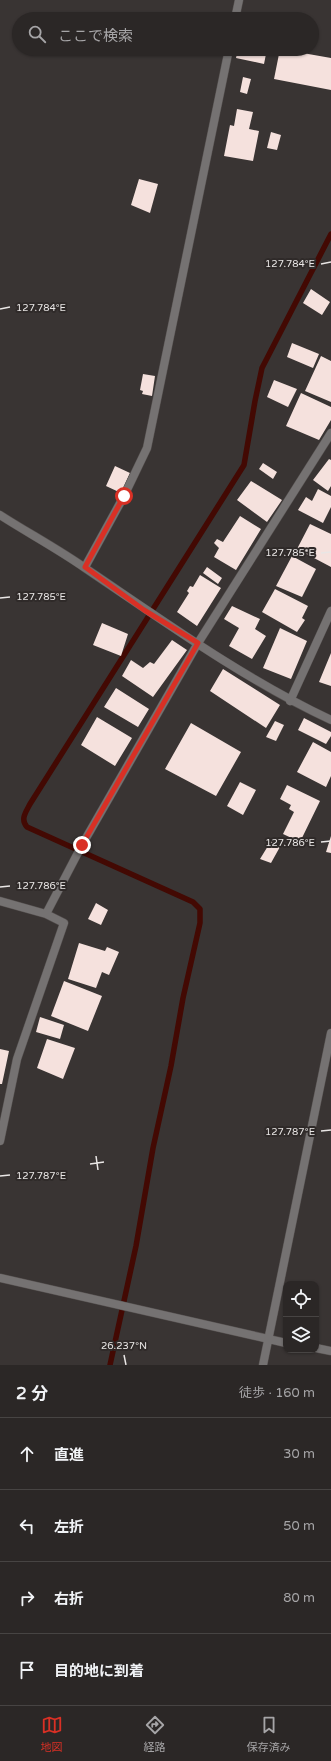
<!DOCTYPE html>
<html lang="ja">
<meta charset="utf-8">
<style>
body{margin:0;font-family:"Varela Round","Noto Sans JP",sans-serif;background:#332f2e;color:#f1f3f6}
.controls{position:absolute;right:12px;bottom:12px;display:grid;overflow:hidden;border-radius:8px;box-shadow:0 1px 3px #0004}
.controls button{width:36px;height:36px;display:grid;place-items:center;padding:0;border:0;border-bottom:1px solid #474443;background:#2b2726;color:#f1f3f6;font:20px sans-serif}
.stop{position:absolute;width:12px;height:12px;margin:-9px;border:3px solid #d93025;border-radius:50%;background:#fff}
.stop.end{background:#d93025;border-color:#fff;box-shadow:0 1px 4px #0008}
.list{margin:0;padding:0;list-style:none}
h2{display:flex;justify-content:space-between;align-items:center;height:52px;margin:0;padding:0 16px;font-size:17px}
h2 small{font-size:13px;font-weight:400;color:#a6a5a7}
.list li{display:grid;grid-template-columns:26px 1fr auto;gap:12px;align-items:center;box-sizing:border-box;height:72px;padding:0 16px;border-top:1px solid #474443}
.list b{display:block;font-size:15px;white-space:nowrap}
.list em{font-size:13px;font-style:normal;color:#a6a5a7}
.icon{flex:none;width:22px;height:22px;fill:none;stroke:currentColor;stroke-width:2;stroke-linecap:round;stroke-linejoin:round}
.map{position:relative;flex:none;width:331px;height:1365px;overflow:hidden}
.search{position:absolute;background:#2b2726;box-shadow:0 1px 3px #0004;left:12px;right:12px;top:12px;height:44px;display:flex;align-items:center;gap:10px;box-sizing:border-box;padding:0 14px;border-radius:22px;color:#a6a5a7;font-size:15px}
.sheet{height:340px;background:#2b2726}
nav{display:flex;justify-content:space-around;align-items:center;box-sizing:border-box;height:56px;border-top:1px solid #474443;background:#2b2726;font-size:11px;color:#a6a5a7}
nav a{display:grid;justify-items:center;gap:2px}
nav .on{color:#d93025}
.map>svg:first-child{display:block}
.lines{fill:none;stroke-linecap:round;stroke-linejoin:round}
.stream{stroke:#430903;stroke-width:5.5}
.building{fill:#f5e1dd}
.street-casing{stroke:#55504f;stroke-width:9}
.street{stroke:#757272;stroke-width:8}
.route{stroke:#d93025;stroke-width:5}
.ticks{fill:none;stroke:#e9e6e5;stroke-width:1.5}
.ticks-label{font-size:10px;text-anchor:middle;fill:#e9e6e5;stroke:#2f2a29;stroke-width:4;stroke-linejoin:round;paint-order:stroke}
</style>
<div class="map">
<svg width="331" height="1365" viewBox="0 0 331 1365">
<rect width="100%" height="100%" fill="#393433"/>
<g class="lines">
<!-- stream -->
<path class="stream" d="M110,1365L136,1246L153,1148L171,1066L183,998L200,923V909L193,902L27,827C20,819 26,812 30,804L244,465L255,401L262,368L331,234"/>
</g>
<!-- building -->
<path class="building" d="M238,49H267L264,64L236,58Z
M280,49L331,58V90L274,79Z
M243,77L251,79L247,94L240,92Z
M237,109L253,112L249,129L259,131L253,161L224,156L230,125L234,126Z
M271,132L281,135L277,150L267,148Z
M139,179L158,184L150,213L131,205Z
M311,289L330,302L322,315L303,303Z
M292,343L319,354L313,368L287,357Z
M321,356L331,361V402L305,391Z
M143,374L155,376L152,396L142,394L143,391L140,390Z
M274,380L297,389L288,407L267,397Z
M301,393L331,407V420L319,440L286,426Z
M329,459L331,460V486L328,491L313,480Z
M263,463L277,472L273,479L259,469Z
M115,466L130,473L121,493L106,486Z
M251,481L282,500L267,522L237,500Z
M318,489L331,496V507L323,523L298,510L306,497L312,501Z
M240,516L261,529L236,570L214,557L219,548L214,543L217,539L223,542Z
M310,524L331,534V567L297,549Z
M292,556L316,569L302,597L276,586Z
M207,567L222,578L218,584L203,573Z
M200,575L221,588L197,626L177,612L189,593L187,591L190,586L193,587Z
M275,589L308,606L302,618L305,620L297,632L262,612Z
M232,606L260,619L255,629L266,636L252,659L229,646L239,628L224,619Z
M102,623L128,634L121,656L93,645Z
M280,628L307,641L291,679L263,668Z
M172,640L187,650L153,697L122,676L131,660L143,668L150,662L154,664Z
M331,653V686L319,682Z
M223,669L280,705L266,728L210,691Z
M116,688L149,709L138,727L104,707Z
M97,717L132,738L115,766L81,745Z
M304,718L331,732V736L326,744L298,730Z
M275,721L284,725L276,741L266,737Z
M191,723L241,752L216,796L165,769Z
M313,742L331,752V776L326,787L297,772Z
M240,782L256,790L243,815L227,806Z
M287,785L320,801L300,842L283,834L294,812L289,809L291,805L280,799Z
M331,836V853L326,852Z
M271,841L281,845L271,863L260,859Z
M96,903L108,910L101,925L88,919Z
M79,943L105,951L107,947L119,952L109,975L102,972L96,988L68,979Z
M64,981L102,996L88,1031L51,1016Z
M40,1017L64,1025L60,1039L36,1032Z
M47,1039L75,1048L63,1079L37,1068Z
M0,1049L9,1051L2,1084H0Z"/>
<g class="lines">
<!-- street casing -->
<g class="street-casing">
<path id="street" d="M235,19L239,0
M0,515C28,533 58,549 85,568C165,622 244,679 331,720
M85,567L124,496L147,448L229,49
M290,701L331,611
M0,901L46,914L64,923L17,1059L0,1141
M46,914L82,845L198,643L331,433
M0,1278L286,1343
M316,1348L331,1351
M263,1365L331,1033"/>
</g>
<!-- street -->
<use href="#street" class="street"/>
</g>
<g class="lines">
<!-- route -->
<path class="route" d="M82,845L198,643L144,610L85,567L124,496"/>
</g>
<!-- ticks -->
<path class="ticks" d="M321,264L331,262M0,309L10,307M321,553L331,552M0,598L10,597M321,842L331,841M0,887L10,886M321,1131L331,1130M96,1156L98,1170M90,1164L104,1162M0,1176L10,1175M124,1355L126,1365"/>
<g class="ticks-label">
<text x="290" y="267">127.784°E</text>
<text x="41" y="311">127.784°E</text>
<text x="290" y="556">127.785°E</text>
<text x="41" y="600">127.785°E</text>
<text x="290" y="846">127.786°E</text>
<text x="41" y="889">127.786°E</text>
<text x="290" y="1135">127.787°E</text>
<text x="41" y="1179">127.787°E</text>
<text x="124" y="1349">26.237°N</text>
</g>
</svg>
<div class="controls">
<button><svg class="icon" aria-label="locate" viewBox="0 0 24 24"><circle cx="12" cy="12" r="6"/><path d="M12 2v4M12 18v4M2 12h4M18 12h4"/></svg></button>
<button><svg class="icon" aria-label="layers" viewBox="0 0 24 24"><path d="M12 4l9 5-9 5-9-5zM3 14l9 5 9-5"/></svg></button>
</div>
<div class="stop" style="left:124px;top:496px"></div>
<div class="stop end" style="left:82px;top:845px"></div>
<div class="search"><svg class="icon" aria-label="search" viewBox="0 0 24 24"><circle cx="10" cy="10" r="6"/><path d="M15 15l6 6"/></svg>ここで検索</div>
</div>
<section class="sheet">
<h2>2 分<small>徒歩 · 160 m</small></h2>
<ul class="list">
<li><svg class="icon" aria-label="ahead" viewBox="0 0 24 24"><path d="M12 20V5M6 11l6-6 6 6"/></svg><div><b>直進</b></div><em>30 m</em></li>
<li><svg class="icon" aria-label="left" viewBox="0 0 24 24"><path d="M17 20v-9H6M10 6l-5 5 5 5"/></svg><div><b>左折</b></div><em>50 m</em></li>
<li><svg class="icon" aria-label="right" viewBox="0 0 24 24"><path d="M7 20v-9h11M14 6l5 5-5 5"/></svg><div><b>右折</b></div><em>80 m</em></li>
<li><svg class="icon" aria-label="arrive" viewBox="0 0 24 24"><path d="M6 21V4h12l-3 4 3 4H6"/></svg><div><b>目的地に到着</b></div></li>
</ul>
</section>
<nav>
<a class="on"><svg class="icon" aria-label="map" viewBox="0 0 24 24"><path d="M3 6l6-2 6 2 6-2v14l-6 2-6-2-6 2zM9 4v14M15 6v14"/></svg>地図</a>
<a><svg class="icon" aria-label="directions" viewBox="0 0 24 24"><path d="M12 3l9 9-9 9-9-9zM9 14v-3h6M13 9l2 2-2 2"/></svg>経路</a>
<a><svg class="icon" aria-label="saved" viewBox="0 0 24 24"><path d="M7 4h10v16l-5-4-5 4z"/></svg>保存済み</a>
</nav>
